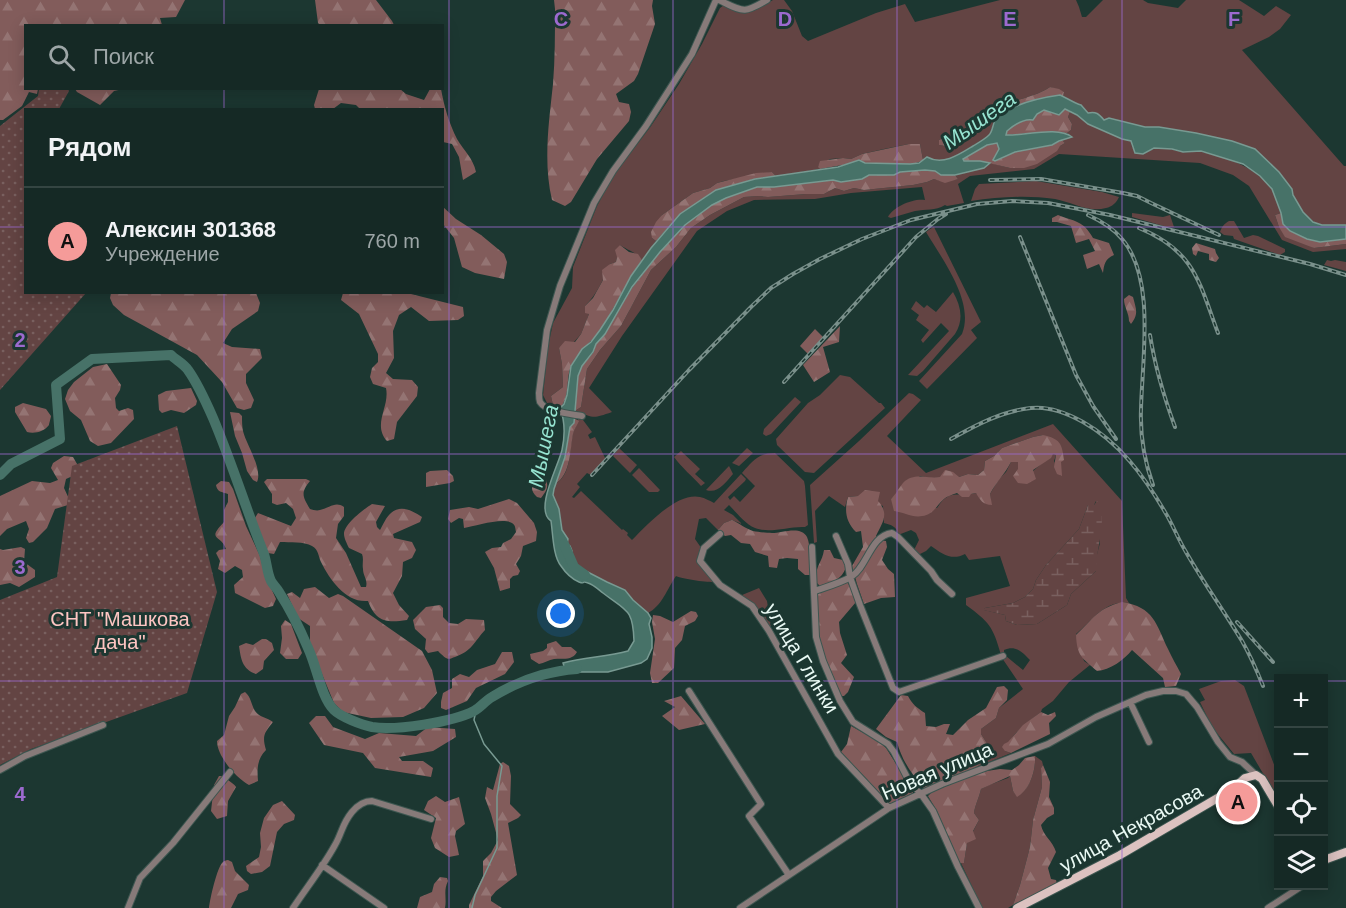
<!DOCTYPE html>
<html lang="ru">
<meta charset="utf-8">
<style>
body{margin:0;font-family:Arial,sans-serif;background:#223532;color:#f1f3f6}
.controls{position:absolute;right:18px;bottom:18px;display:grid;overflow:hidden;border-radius:0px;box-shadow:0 3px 15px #0003}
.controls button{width:54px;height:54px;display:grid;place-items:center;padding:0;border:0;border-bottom:2px solid #344542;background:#152925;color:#f1f3f6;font:30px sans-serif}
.you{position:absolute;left:561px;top:614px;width:21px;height:21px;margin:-15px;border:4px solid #fff;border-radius:50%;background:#1a73e8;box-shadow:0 0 0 9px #1a73e833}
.badge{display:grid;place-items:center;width:39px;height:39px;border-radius:50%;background:#f59b99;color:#111;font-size:20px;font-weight:700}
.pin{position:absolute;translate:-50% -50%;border:3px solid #fff;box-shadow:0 2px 6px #0006}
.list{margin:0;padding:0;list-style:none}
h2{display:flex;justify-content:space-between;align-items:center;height:78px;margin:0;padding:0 24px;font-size:26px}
h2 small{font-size:20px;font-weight:400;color:#9da6a7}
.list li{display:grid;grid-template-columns:39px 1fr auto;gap:18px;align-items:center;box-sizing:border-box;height:108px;padding:0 24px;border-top:2px solid #344542}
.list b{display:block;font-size:22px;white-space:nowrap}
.list p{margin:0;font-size:20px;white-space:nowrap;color:#9da6a7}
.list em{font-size:20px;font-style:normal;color:#9da6a7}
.icon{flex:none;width:33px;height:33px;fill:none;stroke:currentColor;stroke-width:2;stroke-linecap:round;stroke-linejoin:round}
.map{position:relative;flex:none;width:1346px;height:908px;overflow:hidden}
.search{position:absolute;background:#152925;box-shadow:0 3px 15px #0003;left:24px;top:24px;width:420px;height:66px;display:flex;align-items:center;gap:15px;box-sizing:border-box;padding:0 21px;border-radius:0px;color:#9da6a7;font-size:22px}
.panel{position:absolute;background:#152925;box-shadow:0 3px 15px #0003;left:24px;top:108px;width:420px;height:186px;border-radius:0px}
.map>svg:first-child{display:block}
.grass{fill:#634443;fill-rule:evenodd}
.forest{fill:url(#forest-firs)}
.wetland{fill:url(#wetland-marsh)}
.garden{fill:url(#garden-dots)}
.water{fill:#477268;stroke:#789a92;stroke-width:1.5}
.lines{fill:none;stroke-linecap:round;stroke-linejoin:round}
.stream{stroke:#789a92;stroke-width:1.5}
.river{stroke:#477268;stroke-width:10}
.minor-casing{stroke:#3d5650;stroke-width:8}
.major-casing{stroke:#3d5650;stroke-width:10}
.minor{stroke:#877a79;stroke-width:6}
.major{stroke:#dcc2c0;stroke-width:8}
.rail-casing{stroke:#7a908b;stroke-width:4}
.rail{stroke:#1c3731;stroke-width:1.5;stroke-dasharray:4.5;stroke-linecap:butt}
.grid{fill:none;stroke:#9c6acf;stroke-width:1.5;stroke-opacity:0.55}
.labels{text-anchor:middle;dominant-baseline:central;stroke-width:6;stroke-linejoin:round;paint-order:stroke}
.park-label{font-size:20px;fill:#fdc5c2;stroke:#1c3731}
.street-label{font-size:20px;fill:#e9f9f4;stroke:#1c3731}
.water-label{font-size:21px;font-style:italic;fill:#96e3d0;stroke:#1c3731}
.grid-label{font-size:20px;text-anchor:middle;font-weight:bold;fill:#9c6acf;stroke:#1c3731;stroke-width:6;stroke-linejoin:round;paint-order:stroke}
</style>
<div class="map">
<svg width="1346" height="908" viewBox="0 0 1346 908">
<defs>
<pattern id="forest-firs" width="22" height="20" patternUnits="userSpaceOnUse" patternTransform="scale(1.5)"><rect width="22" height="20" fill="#825c5b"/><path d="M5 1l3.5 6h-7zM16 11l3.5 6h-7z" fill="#947473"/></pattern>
<pattern id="wetland-marsh" width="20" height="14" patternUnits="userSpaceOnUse" patternTransform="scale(1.5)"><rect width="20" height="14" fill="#634443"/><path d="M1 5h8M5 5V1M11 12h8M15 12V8" fill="none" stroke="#79605f"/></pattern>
<pattern id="garden-dots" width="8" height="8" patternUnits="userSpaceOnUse" patternTransform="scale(1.5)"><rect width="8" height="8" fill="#634443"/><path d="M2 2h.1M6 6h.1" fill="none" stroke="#79605f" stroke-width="1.8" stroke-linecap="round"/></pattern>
</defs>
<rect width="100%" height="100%" fill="#1c3731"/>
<!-- grass -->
<path class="grass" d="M773,0H784L792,11L802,36L808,41L876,13L905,4L915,22L1000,0H1076L1079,7L1082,17H1086L1103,0H1143L1148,3L1178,8L1186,0H1239L1264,16L1276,6L1291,15L1280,29L1269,37L1242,50L1344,166H1346V225H1322L1314,222L1303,212L1293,195L1292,189L1279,172L1266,160L1232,141L1196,133L1159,127H1145L1109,118L1104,120C1099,114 1096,111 1088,113L1071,100L1063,97L1064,92L1050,87C1034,98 1014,99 997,108C990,111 985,118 978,123C968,130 951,134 939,140V145L952,147L959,140L973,136L995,117L990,135L956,156L945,160H931L927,157L923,160L920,144H909L884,149L862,154L851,159L843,158L830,159L818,166L820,169L776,176L772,172L724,181L717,183L710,188L693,193L662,215L652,238L656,241L642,260C636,252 629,251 620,245L616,262L610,264C603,280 597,294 585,306L589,314L581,334L574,342L559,348L562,364L563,387L551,396L553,405L547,403L543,395L548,347L553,323L572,288L573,267L597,206L613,176L651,126L679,84L702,44L720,8L724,5L747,13Z
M1070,112C1076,114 1081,118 1086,122C1096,129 1120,138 1131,141L1132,147L1143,154C1162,144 1165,149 1183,152C1189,153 1196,151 1202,152C1225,156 1262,170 1273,191C1277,198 1279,206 1281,213L1275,215L1279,227L1314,248L1346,244V249L1313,252L1282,240L1249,186L1233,175L1200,163L1059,154L1034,169L970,176L958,184L964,203L947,206L945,205C935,211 926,209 915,211C907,213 899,216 891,218L888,217C893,207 913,198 925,200L922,187L851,193L815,199L754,200L727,211L697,231L622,336L589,388L612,412C592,419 595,418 575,411L581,407L587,369L600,350L621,326L651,270L676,247L691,228L710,215L744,197L758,196L768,197L806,194H824L835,188L844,191L854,188L864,190L913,185L927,182L934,179L941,181L958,179L955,175L984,168L990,163L1010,168L1060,146L1065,143L1062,140L1071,137L1067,133L1071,130L1072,124L1068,117Z
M1036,181L1102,192L1119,197C1117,202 1112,207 1106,208C1088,213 1072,202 1055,199C1026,195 1000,197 971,201L975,189L979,184Z
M1132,213L1163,217L1170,215L1174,227H1167L1132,217Z
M1229,221H1234L1244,238L1253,235L1258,236L1285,249V252L1280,255L1234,239L1233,236L1224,235L1220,232C1222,226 1224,224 1229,221Z
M934,227L981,322L971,330L977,338L927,389L919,381L962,334C975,302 942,259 926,232L930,229Z
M1327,260L1331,261L1335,260L1346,262V271L1324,265Z
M953,292C961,306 964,320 955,334L923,371L917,376L908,375L949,331L941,323L923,343L921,340L929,330L916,320L919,315L911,309L916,301L924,308L927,305L936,312Z
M840,375L850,377L879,403H881L885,408L814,473L805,472L777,445L776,439L808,403L820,395Z
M909,393L913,394L921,400L920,401L887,436L926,473L1053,424L1122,501L1126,598L1129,603C1104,600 1093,620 1076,634L1084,661L1090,665L1069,682L1053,701L1042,709L1041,712C1026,724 1012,732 1005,751L1011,753L972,769L986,761L988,745L981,734V729L996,718L999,708L1023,689L1002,658L1006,656L1023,670L1030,660C1022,652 1016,645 1004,650V655H1001C993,626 989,622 966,605V598L1010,586L1000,556L969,560L965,554C952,561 942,554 931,546L926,551L918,555L914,550L919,540L916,533L911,530L898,535C897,526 891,525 884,523L883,506L858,496L848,497L845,507L829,496L815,511L817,542L814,543L810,485L859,441ZM1043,435L1061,462V476L1054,461L1056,455L1053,454L1033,471L1018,469V462H1011L1006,472L999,479L990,494L991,505L976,493C958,498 950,487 937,508L891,499L920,476L931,478L959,477L968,474L978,475L984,470L985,461L994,456L1002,448L1033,437ZM1096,501L1100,543L1096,558V571L1071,594L1067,605L1037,624L1017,625L1006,621L1005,615L984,610L985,608L1013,603L1025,597L1033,589L1036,580L1046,565L1079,529L1088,505H1094Z
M795,397L801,402L771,434L766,436L763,434L764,429Z
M578,419L583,420L592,432L588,435L590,439L595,437L606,460L591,475L587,473L577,484L580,487L572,497L574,498L581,491L622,530L623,529L628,533L627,535L632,540C647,525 677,492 700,497C705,498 710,501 714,503L741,474L746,479L745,481L728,497L730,500L734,496L740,502L755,486L742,473C752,462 758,453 775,453L804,481L805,486L808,525L805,527C789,526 770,534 755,528C745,524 737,513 729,505L724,510L733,515L742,524L732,520L724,523L718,530L706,518L699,519L695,539L702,549L698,558L716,582C711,583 681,579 676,576C667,589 662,606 648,613L633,600L625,590L607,582L580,568L574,567L570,564L567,544L562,530L559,509L553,495L555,484C572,475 569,449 573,433C575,428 577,424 578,419Z
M619,448L637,465L630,473L613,456Z
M747,448L753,453L739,466L732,463Z
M681,451L700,469L695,474L705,483L701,486C692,476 682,468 674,457Z
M729,466L733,474C725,483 718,494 706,490Z
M639,468L660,490L658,492H649L632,475Z
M759,588L767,601L771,626L767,625L736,594L742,595Z
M1235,680L1244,686L1278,775V799L1251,753L1234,754L1212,727L1200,702L1205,700L1199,689L1221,681Z
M1035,756L1042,761L1043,765L1041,768L1042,787L1033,820L1030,847L1020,885L1013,905L1008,908H982L961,863H964L967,843L979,820L974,813C975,805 979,798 981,789L989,785L1008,778L1010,776L1013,791L1017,796C1030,790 1036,770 1035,756Z"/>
<!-- forest -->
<path class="forest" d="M0,0H185L176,17L160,18L162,25L26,26V88L38,89L37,94L29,92L22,106L3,120H0Z
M315,0H376L392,21L394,25H320L318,23Z
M554,0H653L652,6L655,24L638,74L634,81L616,94L619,102L629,104L631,112L629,121L597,159L571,202L565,206L552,200C543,162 549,122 553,84C555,59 555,34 555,9Z
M1050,87L1059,89L1064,92L1063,97L1059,95L995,117L973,136L959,140L952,147L939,145V140C951,134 967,130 978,123C985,118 990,111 997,108C1014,99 1034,98 1050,87Z
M377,88L400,89L406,94L424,100L430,89H441C444,106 449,123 457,139C464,151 473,158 476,172L463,180L459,157L452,144L443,142L442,110L360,109L356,105L341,103L333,109H315L314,105L319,89Z
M75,89H123L114,91L100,105L77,92Z
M1065,109L1070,112L1068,117L1072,124L1071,130L1067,133L1050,132L1006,135V131L1012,126L1045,110Z
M1062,140L1065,143L1060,146L1057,151L1037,164L1024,168H1010L980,161H964L962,159L987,145L997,143L999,149L993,160L995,161L1015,152L1052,145Z
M909,144H920L923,160C911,168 880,163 865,163L859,160L848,164L820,169L818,167L820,161L843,158L851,159L862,154Z
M925,170L935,171L941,175H955L958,179L945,183L934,179L927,182L913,185L864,190L854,188L844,191L835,188L824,194H806L768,197L758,196L744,197L710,215L691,228L676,247L651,270L621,326L600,350L587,369L581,407L575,411L578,376L582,366L593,353L596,344L605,334L632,288L660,252L685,225L712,205L726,198L757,187H774L833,180L841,182L862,179L869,175H894L900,172Z
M772,172L776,176L754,179L716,190L680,214L656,241L652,238L651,232L656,222L662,215L693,193L710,188L717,183L756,173Z
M442,206L456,219L481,235L504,254L507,262L504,279L475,273L462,267L454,238L443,224Z
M1281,213L1283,224L1290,231L1307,239L1320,242L1346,239V244L1314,248L1285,237L1279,227L1275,215Z
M1058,215C1075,222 1083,220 1093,238L1109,243L1114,255C1105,259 1104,264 1103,273L1099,264L1087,269L1083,255L1095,251L1089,239L1076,243L1071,226L1057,222H1052V218Z
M1196,243L1215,249L1216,253L1219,258L1216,262L1209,260V254L1198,251L1196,256L1193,254L1192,248Z
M620,245L629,252L638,254L642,260C626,282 616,305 602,328C593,341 580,349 572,364C565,377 571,396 560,408L553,405L551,396L563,387L562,364L559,348L565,341L575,342L581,334L589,314L585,313V306L593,298L603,280L602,270L610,264L616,262L617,257L615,250Z
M111,293H256L260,303L258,311L232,329L223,343L232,347L260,349L262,358L246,374V383L254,400L251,408L244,410L237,408L222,382L197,355L124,315L113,305L110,298Z
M343,293H407L463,307L464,316L458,320L429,321L411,307L399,315L393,331L394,358L386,373L393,379L412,380L418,387L417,396L397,422L394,439L387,441C372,424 390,407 386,388L373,384L370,377L372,368L378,362V354L359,314L341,300Z
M1129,295L1133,297C1136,309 1139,314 1131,324L1129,321C1129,313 1124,307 1124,299Z
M840,326L839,342L823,347L830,372L814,382L803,365Z
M815,329L823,337L808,354L800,346Z
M107,364L121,385L120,390L115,398L116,408L119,411L128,408L133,410L134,419L111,443L98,446L90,441L81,420L70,411L65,399L68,390L74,382L93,367Z
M191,388L197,401L196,405L184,413L171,410L162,413L159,410L158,395L166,391Z
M23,403L46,409L51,416C51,417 49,424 49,425C44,432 34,434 27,432L15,412V407Z
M230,412L239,413L242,416C242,421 242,426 243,431C246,444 263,469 257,482L253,480L247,471L242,453L235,436Z
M574,418L579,421C577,425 574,430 573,434C570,449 571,475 555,484L565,457L570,426L574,423Z
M1043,435C1060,439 1062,443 1064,460L1061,462L1062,476L1057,474L1054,467L1056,455L1053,454L1051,458L1033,470L1036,479L1027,484L1018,483L1013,476L1018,469V462H1011C1005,474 996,482 990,494L992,505C983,505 980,500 976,493L971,494L969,497H962L957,493C952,495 947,496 944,499C936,506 933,515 922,516C913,518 903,512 894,511L891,499C897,493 898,489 903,483C914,472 926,479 940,477L945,470L953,472L959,477L968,474L978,475L984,470L985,461L994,456L1002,448L1033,437Z
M64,456L73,457L80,469L79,473L66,479L64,488L70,501L68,505L55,509L47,528L33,542L29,543L26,538L29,529L26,521L7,529L0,536V496L32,481L50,483L58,480L51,468L53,463Z
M447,470L453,476L454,481L450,483L426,487V473L430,471Z
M267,479H306L310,481C300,493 303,497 310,509C313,510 317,511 320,510C330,508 335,501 344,507V516L338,524L336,538L346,553L361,587H366C368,580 363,576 363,569C362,564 364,559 362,554L349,548C347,544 344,538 344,534C344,524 364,509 372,504L385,506L376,522L377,527L380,530C383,525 386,517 391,513C401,504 413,511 422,517L420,522L393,534L394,538L412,542L416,550L412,558L403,562L402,576L393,593L399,605L409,616L407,620C386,623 376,622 368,601C346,603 330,580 321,562C318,556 319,550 312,546C304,541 290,543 280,542L274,554L268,553L253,521L258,513L291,526L296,518L293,509L286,503L277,505L272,503V494L264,482Z
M539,479H546C549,488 546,491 541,498L537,497C530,490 530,485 539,479Z
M221,481L229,482L233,489L246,526L260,556L265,575L276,599L273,606L265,608L235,593L234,585L243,577L242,570L235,566L225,573L218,569L220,561L216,553L219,550L226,549C221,534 206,541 224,522V510L228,502V494C222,492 217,492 216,485Z
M865,490L880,492L878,501C890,514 882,523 876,536L878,540L886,541L887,547L882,560L888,569L894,574L895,597L881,598L864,604L857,584L852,566L863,547L861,531L856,532C846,522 844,511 848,497L858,496Z
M509,499L517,503L534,523L537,532L536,541L523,546L521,556L516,564L520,571L518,575L513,576L510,579V588L500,591L494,568L485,552L492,548L501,547L503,543L511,539L516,532C515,528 516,526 512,523C503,517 475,526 464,528L463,519L459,518L451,523L448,519L450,510L469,507L478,509Z
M732,520C739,523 746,529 753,531C758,532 766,533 772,533C782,533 801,525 807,537C811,546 810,565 811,575H805L798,569V559L787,558L779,559L777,568L769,567L768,556L755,552L750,544L741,543L731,535L725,536L718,530L724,523Z
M21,547L25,549L24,562L35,570V577L19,587L10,583L0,585V549L3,550Z
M824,550H830L834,558L843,560L846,567C841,581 833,581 820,586L817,583C814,566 822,564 824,550Z
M847,582L853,591L856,602L839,622L840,633L847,655L841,663L854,677L848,692L844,696H841C827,663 812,630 817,594Z
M315,587L329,598L338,594L343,596L422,651L432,670L437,693L424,708L403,717L371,718L343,712L334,703L310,645V626L298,618L287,594L292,592L300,598L304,589Z
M1122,602C1154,607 1156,624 1168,649C1172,658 1177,666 1181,674L1176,686L1165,687L1163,678L1132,650C1124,660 1110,670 1097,671C1082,658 1077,656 1076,635C1093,619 1098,608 1122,602Z
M440,605L443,608V617L449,623L458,624L466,619L484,620L485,630C474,642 472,651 455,657C451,658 450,660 446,658C444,657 439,652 438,651L428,653L425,649L426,639L415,629L413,620L426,607Z
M691,611L696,612L698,616L695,621L685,626L682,640L675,648L674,668L658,683H652L650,673L655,639L652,622L653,615L660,616L673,622Z
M285,620L291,624L302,653L298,659H286L280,653L282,638L281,626Z
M262,639H266L272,643L274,650L264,661L263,669L256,674C242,669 241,659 239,646L246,643L253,645Z
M556,641L562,647H571L577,652C572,661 563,658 554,659C549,660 544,663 539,664L531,659L530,654L543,651L547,648V644Z
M502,652H512L514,662L505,674L476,688L467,701L446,710L441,708V702L443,693L452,688V679L460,674L469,677L477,670L495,664Z
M1004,686L1008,690L1007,700L999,708L996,718L981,729V734L988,745L990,755C978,772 943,781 924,789C912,774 902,761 897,742L886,737L876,729L901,695L908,696C912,704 917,708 925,713L926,726L936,727L944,724H950L946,734L953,735L968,720L986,708L997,687Z
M245,692C251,697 251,704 255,711C260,718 267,717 273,722C264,733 262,736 266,750C257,759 257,769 258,781L249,785C236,778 217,756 217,741L224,735L229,716L235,707L241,694Z
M681,696L705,724L679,730L662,716L675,707L664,701Z
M1041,712L1048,715L1055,712L1056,716L1049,723L1050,734L1011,753L1005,751L1002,747L1004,744L1008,742L1023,725Z
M316,716H325L333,727L365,739L379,733L416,736L428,727L455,729L456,737L433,751L399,757L402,761H423L433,768L431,777L375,768L363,753L324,745L309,723Z
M851,726L878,741L886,748L912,789L913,793L890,804L841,752L847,744Z
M1035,756C1036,770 1030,790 1017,797L1013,791L1010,776L981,789C979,798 975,805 974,813L979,820L973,831L976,839L967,843L964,863H960L937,811L928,796L932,792L968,777L987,771L1000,769L1012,770L1019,765L1025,758Z
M503,762L509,766L511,776L510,804L521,815L518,818L508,823L517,875L496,891L491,897V901L502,908H469V905L483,876V861L491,853L498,840L491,814L485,798L487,787L493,790L500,764Z
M1043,765L1050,782L1049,797L1054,808V814L1047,818L1041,825C1043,836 1053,841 1056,852L1048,868L1051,879L1056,880L1057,884L1013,905L1020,885L1030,847L1033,820L1042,787L1041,768Z
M219,776H224C227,781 233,782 236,787L228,801L227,816L217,819L211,811L214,785Z
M436,796L445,802L459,797L465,824L456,831L455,836L459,855L449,857L435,848L431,838L436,818L424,810L428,801Z
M282,801L295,815L294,820L284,824L277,832L270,866L262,872L251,874L247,871L246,866L259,857L261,847L260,833L264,818L273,805Z
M228,860L232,862L235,871L249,885L248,890L238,894L231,908H209C210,899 217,867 223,862C224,861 226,860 228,860Z
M440,877L447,878L448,881C443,891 447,898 445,908H417L420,897L432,892L434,884Z"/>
<!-- wetland -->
<path class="wetland" d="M1097,501C1107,512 1099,542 1097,557C1096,561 1096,567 1096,571L1071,594L1067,605L1037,624L1017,625L1006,621L1005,615L983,610L985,608L1013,603L1025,597L1033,589L1036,580L1046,565L1079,529L1088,505H1094Z"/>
<!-- garden -->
<path class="garden" d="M39,89H68L69,91L59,109L26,110V292L86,293L0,390V126L38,96Z
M177,426L217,592L187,693L31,749L0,765V600L57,577L72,466Z"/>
<!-- water -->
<path class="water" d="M1060,95C1067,98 1074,103 1081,105L1088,113C1096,111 1099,114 1104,120L1109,118L1145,127H1159L1196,133L1232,141L1255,149L1279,172L1292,189L1293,195L1303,212L1313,222L1322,225H1346V239L1320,242L1307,239L1290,231L1283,224L1281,213L1272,189L1260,176L1243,164L1201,151L1183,152L1172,149L1154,148L1143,154L1135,153L1131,141L1122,139L1088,124L1077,115L1065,109L1059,115L1044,110L1037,114L1033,120C1024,118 1014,125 1007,131L1006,135C1024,136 1058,126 1072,137L1059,141L1052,145L1015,152L995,161L993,160L999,149L997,143L987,145L963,159L964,161H980L990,163L984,168L955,175H941L935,171L925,170L900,172L894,175H869L862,179L841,182L833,180L774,187H757L726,198L712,205L685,225L660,252L632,287L605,334L596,344L593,352L582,366L578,376L574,423L570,427L565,457L554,489L553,495L559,509L562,530L568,539L567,544L570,546L572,551L569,559L570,564L574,567L580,568L607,582L625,590L633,600L648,613L651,618L649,624L652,637V648L647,659L641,663L608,672H566L563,663C584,657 606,657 628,651L634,641C633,608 626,611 603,593C599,590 594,585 588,583C580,580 587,585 579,582C572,579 565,572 561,566C553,556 553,535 551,521C534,510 558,467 562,450C565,436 565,421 560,408L564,404L567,395L571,366L582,349L591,342L600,330L613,310L631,276L651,248L680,214L716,190L755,179L838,167L859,160L865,163L910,164L919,163L927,157C943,166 960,154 973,146C978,143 985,139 989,135C994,130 992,120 999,115C1017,103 1038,98 1060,95Z"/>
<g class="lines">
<!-- stream -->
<path class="stream" d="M472,908L475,895L497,848V796L502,766L484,744L474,720L476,710"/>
<!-- river -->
<path class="river" d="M0,475L11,464L60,439L56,385L92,359L171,355C176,360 184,364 188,370C198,384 206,402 213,418C232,463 246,509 264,554C267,563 267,573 271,581C273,585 277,588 279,592C290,609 300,629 308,648C317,667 321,697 334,710C341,717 362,725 372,727C395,731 453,722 474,711C481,707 485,701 492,697C518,681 547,671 577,669
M564,544L574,567L585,575"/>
<!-- minor casing -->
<g class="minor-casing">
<path id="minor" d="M719,0C744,12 743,14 767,0
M582,416C571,414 546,412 540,402C539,399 539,396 539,393L547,330L560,286L594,203L613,171L646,126L692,54L716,0
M720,534L704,548L700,561L720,585L752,606L769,631L838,754L889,808
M836,536L848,564L850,577L860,605L893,688L899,692L1003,656
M812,547L816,637L823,661L840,701L853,722L888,744L894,752L910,783L921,794L933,811L958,867L979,908
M815,591C826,587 840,583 851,577C868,566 870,536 892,533L898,537L931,571L937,580L952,594
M689,691L761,804L749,816L789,875
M1130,702L1149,742
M0,770L25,756L103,725
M322,865L384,908
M128,908L140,878L173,843L230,772
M293,908C307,887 323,867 335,845C342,833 342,824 352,812C357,806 364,801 372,801L431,819
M740,908L889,808L942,784L1048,744L1096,717L1146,695L1163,691H1176L1186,694L1197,707L1218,742L1230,757L1242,762L1256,775
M1268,908L1302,886"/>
</g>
<!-- major casing -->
<g class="major-casing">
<path id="major" d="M1324,860L1346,852
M1017,908L1120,855L1233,789L1245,778L1256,775L1262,779L1278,806"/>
</g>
<!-- minor -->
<use href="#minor" class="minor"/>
<!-- major -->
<use href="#major" class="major"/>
<!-- rail casing -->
<g class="rail-casing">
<path id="rail" d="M990,180L1041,179L1123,193L1137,196L1151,203L1219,235
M1088,215C1101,221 1113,228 1122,239C1156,278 1142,360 1141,409C1140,435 1144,460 1153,485
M1139,228C1195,251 1199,282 1218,333
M1020,237L1076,375L1093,406L1116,439
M1150,335C1155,367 1164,397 1175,427
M784,382L916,237L938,219L946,214
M951,439C976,425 1002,411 1031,408C1049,406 1067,413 1083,422C1119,442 1144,476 1165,512C1173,525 1178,539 1186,552C1203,582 1224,611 1242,641C1250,655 1257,671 1263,686
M592,475L689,370L751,307L771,288L793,274L820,259L862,239L911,220L977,204L1012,201L1048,203L1110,215L1310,264L1346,275
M1237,622L1273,662"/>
</g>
<!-- rail -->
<use href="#rail" class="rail"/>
</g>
<!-- grid -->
<path class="grid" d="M224,0V26M449,0V908M673,0V908M897,0V908M1122,0V908M224,88V110M0,227H26M442,227H1346M224,292V908M0,454H1346M0,681H1278M1324,681H1346"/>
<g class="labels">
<!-- park labels -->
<g class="park-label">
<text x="120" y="619">СНТ "Машкова<tspan x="120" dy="23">дача"</tspan></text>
</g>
<!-- street labels -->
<g class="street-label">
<text transform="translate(802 658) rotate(59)">улица Глинки</text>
<text transform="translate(937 771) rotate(-23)">Новая улица</text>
<text transform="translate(1131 828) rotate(-29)">улица Некрасова</text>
</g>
<!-- water labels -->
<g class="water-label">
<text transform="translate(979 120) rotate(-35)">Мышега</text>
<text transform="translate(543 446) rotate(-79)">Мышега</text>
</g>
</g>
<g class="grid-label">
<text x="561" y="26">C</text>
<text x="785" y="26">D</text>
<text x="1010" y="26">E</text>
<text x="1234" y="26">F</text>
<text x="20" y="347">2</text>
<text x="20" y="574">3</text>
<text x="20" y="801">4</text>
</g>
</svg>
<div class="controls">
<button>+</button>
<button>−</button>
<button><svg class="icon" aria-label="locate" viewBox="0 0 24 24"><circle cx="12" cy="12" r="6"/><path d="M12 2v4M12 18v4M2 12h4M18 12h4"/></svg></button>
<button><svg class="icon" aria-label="layers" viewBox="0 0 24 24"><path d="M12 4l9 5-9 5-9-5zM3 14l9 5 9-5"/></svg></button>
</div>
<div class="you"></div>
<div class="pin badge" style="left:1238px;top:802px">A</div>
<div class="search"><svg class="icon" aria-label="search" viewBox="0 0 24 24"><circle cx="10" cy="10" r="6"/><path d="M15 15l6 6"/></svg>Поиск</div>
<section class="panel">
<h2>Рядом<small></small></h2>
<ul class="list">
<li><span class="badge">A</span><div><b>Алексин 301368</b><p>Учреждение</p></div><em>760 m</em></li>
</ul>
</section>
</div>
